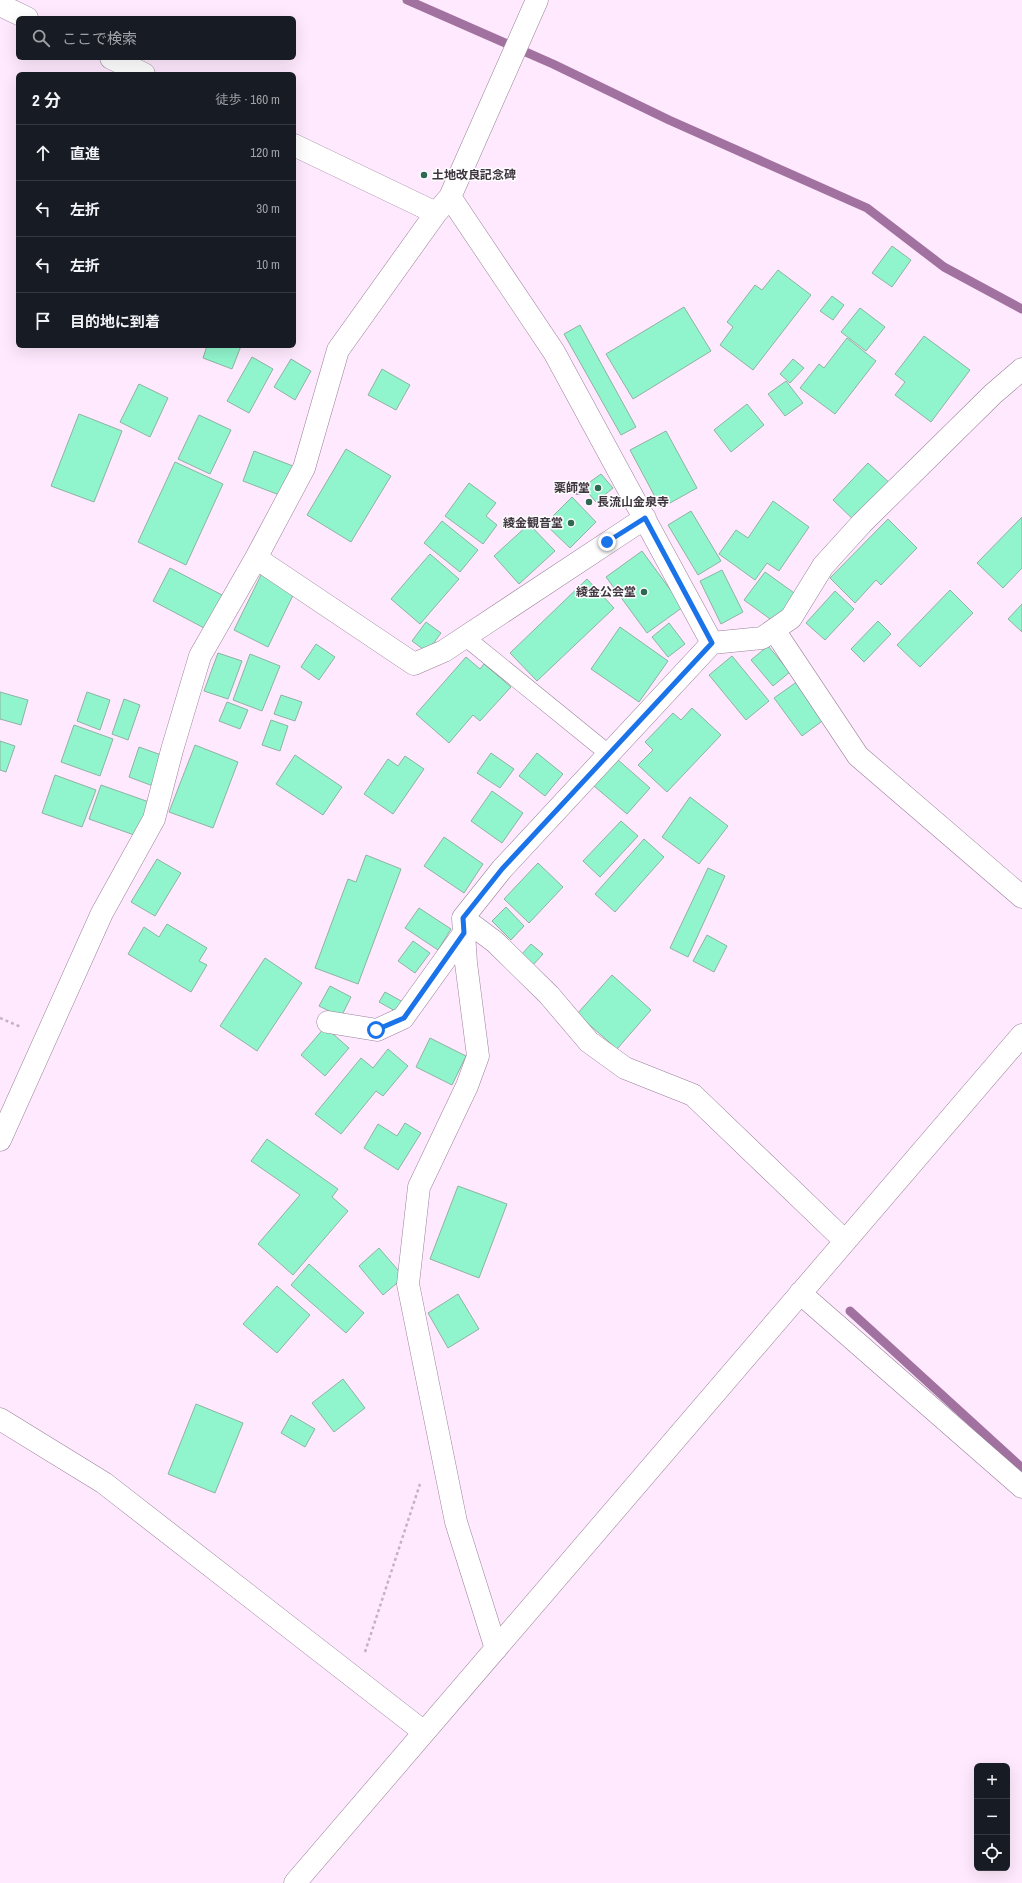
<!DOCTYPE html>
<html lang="ja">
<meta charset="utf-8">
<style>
body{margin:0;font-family:"Archivo Narrow","Noto Sans JP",sans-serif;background:#20242c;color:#f1f3f6}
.controls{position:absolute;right:12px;bottom:12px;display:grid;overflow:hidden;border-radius:6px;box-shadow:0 4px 16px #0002}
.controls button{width:36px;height:36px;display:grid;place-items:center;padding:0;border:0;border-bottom:1px solid #363941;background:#171b24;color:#f1f3f6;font:20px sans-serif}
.stop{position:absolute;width:12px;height:12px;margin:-9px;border:3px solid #1a73e8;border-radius:50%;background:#fff}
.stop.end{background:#1a73e8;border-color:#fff;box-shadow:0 1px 4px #0008}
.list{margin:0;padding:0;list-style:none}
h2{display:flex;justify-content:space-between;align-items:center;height:52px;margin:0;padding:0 16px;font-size:17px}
h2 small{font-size:13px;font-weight:400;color:#9ea1a6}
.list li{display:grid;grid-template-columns:26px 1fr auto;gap:12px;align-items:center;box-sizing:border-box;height:56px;padding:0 16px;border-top:1px solid #363941}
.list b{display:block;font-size:15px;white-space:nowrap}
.list em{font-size:13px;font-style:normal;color:#9ea1a6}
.icon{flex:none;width:22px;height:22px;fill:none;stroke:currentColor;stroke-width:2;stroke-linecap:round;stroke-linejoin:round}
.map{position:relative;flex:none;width:1022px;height:1883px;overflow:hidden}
.search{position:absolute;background:#171b24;box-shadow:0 4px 16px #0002;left:16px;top:16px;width:280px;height:44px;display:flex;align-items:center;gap:10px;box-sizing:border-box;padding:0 14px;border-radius:6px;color:#9ea1a6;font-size:15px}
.panel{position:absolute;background:#171b24;box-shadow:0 4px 16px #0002;left:16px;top:72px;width:280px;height:276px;border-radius:6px}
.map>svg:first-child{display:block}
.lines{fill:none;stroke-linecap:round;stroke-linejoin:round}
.stream{stroke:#a172a0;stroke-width:9}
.building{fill:#90f5cc;stroke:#8eb2a2}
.lane-casing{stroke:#998098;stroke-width:18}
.street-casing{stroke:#998098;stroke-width:23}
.path{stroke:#c4b2c3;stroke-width:2.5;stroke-dasharray:3 3;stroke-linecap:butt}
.lane{stroke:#fff;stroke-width:17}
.street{stroke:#fff;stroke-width:22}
.tree{fill:#9a719a}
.route{stroke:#1a73e8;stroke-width:5}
.poi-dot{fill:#2d6851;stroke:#fefefe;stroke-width:1.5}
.labels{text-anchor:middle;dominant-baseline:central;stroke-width:3;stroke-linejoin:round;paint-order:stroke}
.poi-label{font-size:12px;font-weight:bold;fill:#3f353f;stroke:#fefefe;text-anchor:end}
</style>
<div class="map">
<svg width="1022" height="1883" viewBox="0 0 1022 1883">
<rect width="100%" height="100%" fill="#ffe9fe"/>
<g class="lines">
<!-- stream -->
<path class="stream" d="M407,0L553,64L669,120L867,208L944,267L1022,309
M850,1311L1022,1468"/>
</g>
<!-- building -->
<path class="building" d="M892,246L911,260L892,287L872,273Z
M778,270L811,295L753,370L720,345L733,327L727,322L755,285L762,290Z
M832,296L844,305L833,320L820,311Z
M684,307L711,351L633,399L606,354Z
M860,308L885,327L866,351L841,332Z
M580,325L636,427L621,435L564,334Z
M924,336L970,370L931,422L895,395L905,382L895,374Z
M847,338L876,361L835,414L800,388L819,364L824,368Z
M207,346H241L232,369L203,358Z
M252,357L273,369L249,413L227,401Z
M291,359L311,371L295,400L274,387Z
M793,359L804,368L790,383L780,374Z
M382,369L410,385L396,410L368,395Z
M786,381L803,403L785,416L768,394Z
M139,384L168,398L150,437L120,422Z
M747,404L764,425L731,452L714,430Z
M79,414L122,431L94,502L51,486Z
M199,415L231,430L210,474L178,459Z
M666,431L697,488L661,508L630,450Z
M346,449L391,476L351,542L307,515Z
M254,451L293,466L282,496L243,481Z
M175,462L223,484L186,565L138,542Z
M868,463L893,486L858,524L833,500Z
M601,474L613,488L596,502L583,487Z
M469,483L496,503L486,516L497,525L483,544L445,516Z
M572,497L596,522L570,548L545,524Z
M773,501L809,527L779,571L767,563L755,580L719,554L736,530L748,538Z
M691,511L721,561L698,575L668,525Z
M1022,517V568L1003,588L977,563Z
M888,519L917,548L881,585L876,580L855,603L830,578Z
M442,521L478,550L460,572L424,543Z
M529,524L555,551L519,584L494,556Z
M642,551L683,607L647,633L606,577Z
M430,554L459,579L420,624L391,599Z
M170,568L224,596L206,629L153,601Z
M722,570L743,612L721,624L700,581Z
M765,572L797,595L777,624L744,600Z
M262,573L296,589L268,647L234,630Z
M587,579L614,608L537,681L510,653Z
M950,590L973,613L920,667L897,645Z
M835,591L854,609L825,640L806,623Z
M1022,604V632L1008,619Z
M878,621L891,634L864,662L851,649Z
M426,622L441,633L427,652L412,641Z
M669,623L685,644L668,657L652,637Z
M620,627L668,661L639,702L591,669Z
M316,644L335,657L319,680L301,667Z
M768,646L790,672L773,686L751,660Z
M218,653L242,661L228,699L204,691Z
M250,654L280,666L262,711L233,700Z
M732,656L769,701L746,720L709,675Z
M466,657L480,669L484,664L511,687L480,721L473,715L449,743L416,714Z
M798,681L825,719L802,736L774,698Z
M0,692L28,700L21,725L0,719Z
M87,692L110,700L100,730L77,721Z
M281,695L302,702L295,721L274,714Z
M124,699L140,705L128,740L112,734Z
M227,702L248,710L240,729L219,721Z
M692,708L721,735L667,792L638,765L653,750L645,742L673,713L681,720Z
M271,720L288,726L280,751L262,745Z
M74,725L113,739L100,776L61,762Z
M0,741L15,746L6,772L0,770Z
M195,745L238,762L213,828L169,812Z
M139,747L164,756L153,786L129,777Z
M491,753L514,769L500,788L477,773Z
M537,753L563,774L545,796L519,776Z
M295,755L342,787L323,815L276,784Z
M405,756L424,769L393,814L364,794L388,759L398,766Z
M617,759L650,788L627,814L594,786Z
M55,775L96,790L82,827L42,813Z
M101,785L149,802L137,836L89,819Z
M492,791L523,813L502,843L471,821Z
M690,797L728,826L699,864L662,837Z
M621,821L638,836L600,877L583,861Z
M444,837L483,864L464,893L424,866Z
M644,839L664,857L615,912L595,894Z
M366,855L401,869L358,984L315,968L348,879L356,882Z
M157,859L181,873L155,916L131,902Z
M538,863L563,887L529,923L504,899Z
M708,868L725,876L688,957L670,948Z
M506,907L524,926L511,940L492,921Z
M419,908L451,929L438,950L405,928Z
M167,924L207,948L199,961L207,965L191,992L128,954L144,927L159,937Z
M707,935L727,946L714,972L693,961Z
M413,941L430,953L415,973L398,961Z
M531,944L543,954L533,965L521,955Z
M265,958L302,983L257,1051L220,1026Z
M612,975L651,1010L617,1049L577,1014Z
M330,986L351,997L341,1017L319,1006Z
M385,992L403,1002L397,1012L379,1002Z
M325,1027L349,1048L325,1076L301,1055Z
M430,1038L466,1056L452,1085L416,1067Z
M388,1049L408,1066L383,1096L376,1091L341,1134L315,1114L361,1058L373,1068Z
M405,1123L421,1133L398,1170L364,1148L378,1124L397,1136Z
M267,1139L338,1189L332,1197L348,1211L293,1275L258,1244L300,1195L251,1161Z
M458,1186L507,1204L479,1278L430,1259Z
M379,1248L404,1277L383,1295L359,1266Z
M309,1264L364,1313L346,1333L291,1285Z
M277,1286L310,1315L277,1353L243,1324Z
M458,1294L479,1329L448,1348L428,1313Z
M343,1379L365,1408L334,1432L312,1403Z
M196,1404L243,1423L215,1493L168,1474Z
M291,1415L315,1429L305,1447L281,1433Z"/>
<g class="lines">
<!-- lane casing -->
<g class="lane-casing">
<path id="lane" d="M465,637L609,754"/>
</g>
<!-- street casing -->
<g class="street-casing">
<path id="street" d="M0,5L27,18
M111,58L144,74
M294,145L436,213
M450,197L554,352L712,643
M256,558L414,664L444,651L645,518
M774,630L858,756L1022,897
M463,918L495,942L549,995L589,1042L625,1068L693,1095L845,1241
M328,1022L377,1030L403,1018L464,933
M0,1140L102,913L154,819L172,750L200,656L256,558L304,468L338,350L436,213L450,197L537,0
M800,1293L1022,1487
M0,1419L104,1483L424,1732
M496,1649L456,1522L408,1284L419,1187L467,1086L478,1056L466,963L463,918L502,869L712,643L762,638L791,618L823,566L862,523L993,394L1022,369
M295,1883L1022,1035"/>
</g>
<!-- path -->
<path class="path" d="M0,1018L21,1027
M365,1652L420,1484"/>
<!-- lane -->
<use href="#lane" class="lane"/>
<!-- street -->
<use href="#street" class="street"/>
</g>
<!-- trees -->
<circle class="tree" cx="578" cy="489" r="6"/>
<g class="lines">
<!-- route -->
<path class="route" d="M376,1030L404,1018L464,933L463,918L502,869L712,643L645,518L607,542"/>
</g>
<!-- markers -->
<g class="poi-dot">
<circle cx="424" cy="175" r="4"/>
<circle cx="598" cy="488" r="4"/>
<circle cx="589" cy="502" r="4"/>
<circle cx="571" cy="523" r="4"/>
<circle cx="644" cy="592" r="4"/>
</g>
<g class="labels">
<!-- poi labels -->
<g class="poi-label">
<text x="432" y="175" text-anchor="start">土地改良記念碑</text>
<text x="590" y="488">薬師堂</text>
<text x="597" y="502" text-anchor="start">長流山金泉寺</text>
<text x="563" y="523">綾金観音堂</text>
<text x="636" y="592">綾金公会堂</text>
</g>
</g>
</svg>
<div class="controls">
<button>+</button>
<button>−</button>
<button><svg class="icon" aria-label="locate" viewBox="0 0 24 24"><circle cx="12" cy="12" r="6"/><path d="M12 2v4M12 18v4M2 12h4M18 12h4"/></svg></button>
</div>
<div class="stop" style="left:376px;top:1030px"></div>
<div class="stop end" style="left:607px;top:542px"></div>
<div class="search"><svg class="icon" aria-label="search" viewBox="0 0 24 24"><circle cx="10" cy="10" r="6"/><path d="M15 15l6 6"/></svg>ここで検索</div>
<section class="panel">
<h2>2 分<small>徒歩 · 160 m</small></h2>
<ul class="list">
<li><svg class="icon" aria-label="ahead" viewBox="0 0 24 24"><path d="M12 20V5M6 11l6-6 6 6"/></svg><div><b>直進</b></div><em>120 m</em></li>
<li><svg class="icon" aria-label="left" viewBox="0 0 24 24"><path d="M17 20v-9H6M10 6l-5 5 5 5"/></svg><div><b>左折</b></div><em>30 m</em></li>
<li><svg class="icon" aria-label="left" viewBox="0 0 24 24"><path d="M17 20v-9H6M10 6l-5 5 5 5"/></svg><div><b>左折</b></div><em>10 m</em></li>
<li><svg class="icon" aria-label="arrive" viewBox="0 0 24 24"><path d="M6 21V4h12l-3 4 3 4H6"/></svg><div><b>目的地に到着</b></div></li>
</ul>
</section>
</div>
